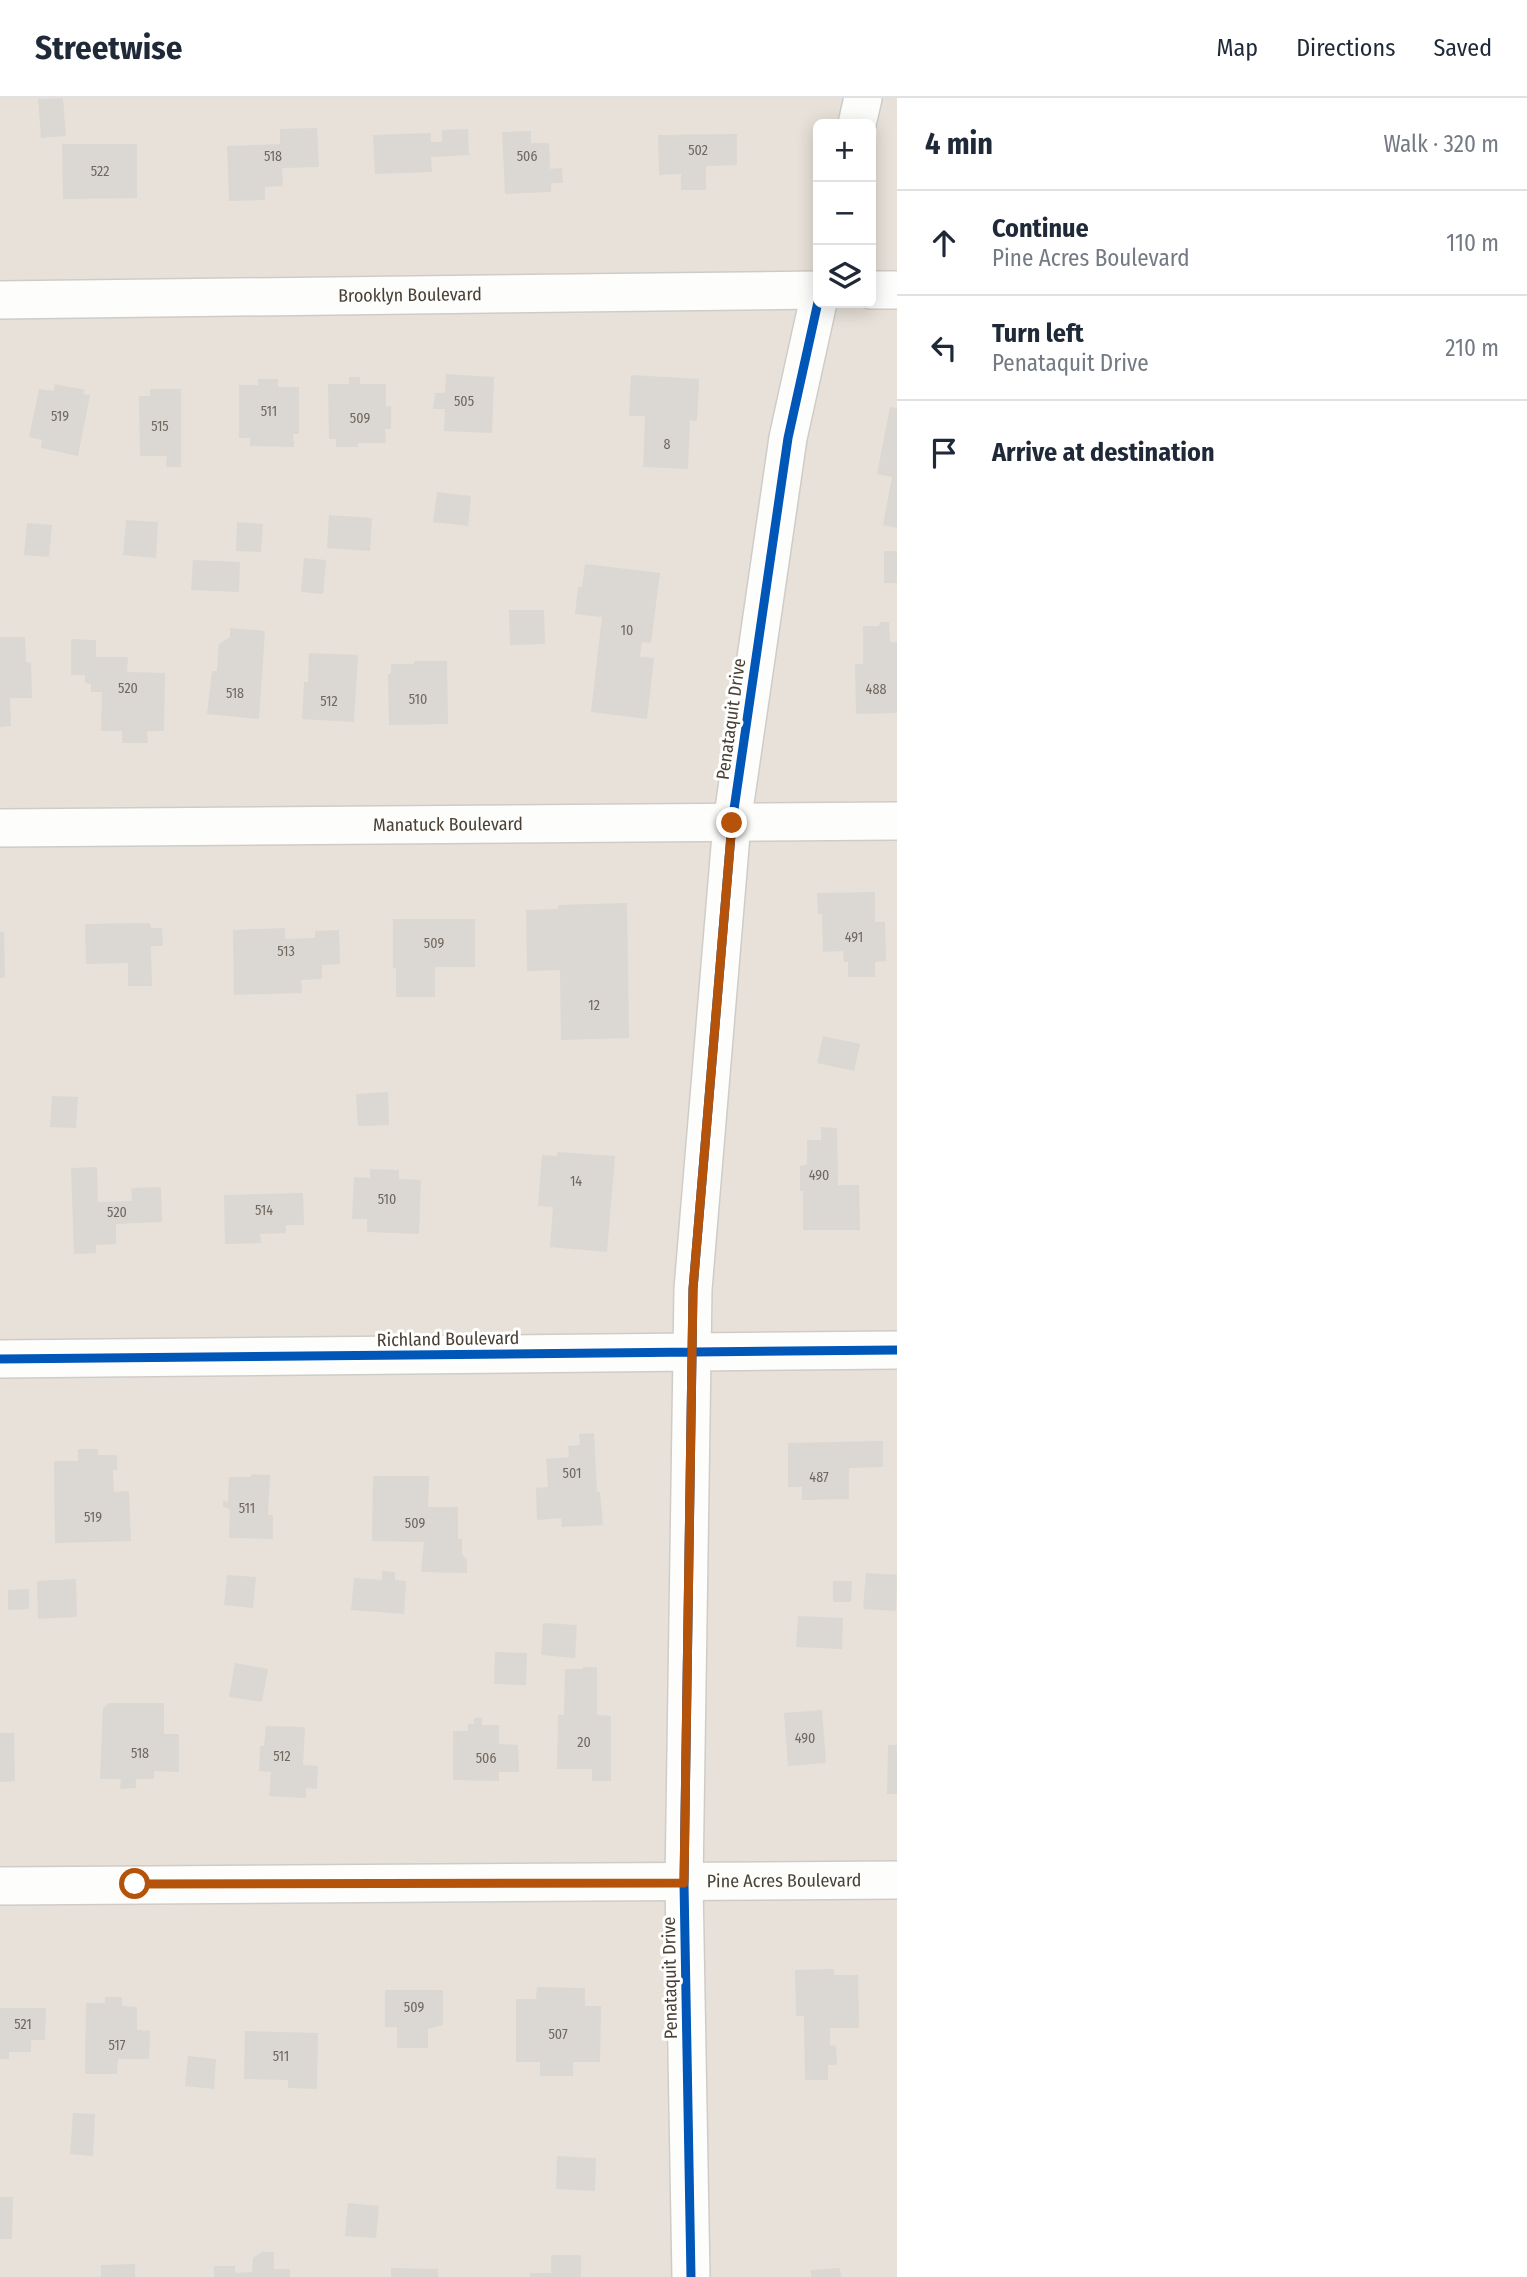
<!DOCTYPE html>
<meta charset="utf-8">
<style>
body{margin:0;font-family:"Fira Sans Condensed",sans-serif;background:#f6f6f7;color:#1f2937}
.controls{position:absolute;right:21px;top:21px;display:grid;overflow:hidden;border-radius:10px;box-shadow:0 4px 18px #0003}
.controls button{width:63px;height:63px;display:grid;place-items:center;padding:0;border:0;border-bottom:2px solid #e0e1e3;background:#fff;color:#1f2937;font:35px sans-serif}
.stop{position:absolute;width:21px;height:21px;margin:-16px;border:5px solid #b45309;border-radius:50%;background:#fff}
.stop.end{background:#b45309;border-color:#fff;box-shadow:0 2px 7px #0008}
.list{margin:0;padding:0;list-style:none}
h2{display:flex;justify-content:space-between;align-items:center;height:91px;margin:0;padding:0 28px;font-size:30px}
h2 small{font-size:23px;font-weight:400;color:#747a83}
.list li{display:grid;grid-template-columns:46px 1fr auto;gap:21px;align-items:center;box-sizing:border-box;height:105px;padding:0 28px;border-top:2px solid #e0e1e3}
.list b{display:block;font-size:26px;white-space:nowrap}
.list p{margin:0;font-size:23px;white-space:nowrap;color:#747a83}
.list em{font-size:23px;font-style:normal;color:#747a83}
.icon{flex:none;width:38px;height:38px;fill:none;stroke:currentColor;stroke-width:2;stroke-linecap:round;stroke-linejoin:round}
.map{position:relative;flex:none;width:897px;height:2179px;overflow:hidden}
header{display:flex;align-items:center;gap:42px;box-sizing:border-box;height:98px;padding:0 35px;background:#fff;border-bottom:2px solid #e0e1e3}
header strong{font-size:33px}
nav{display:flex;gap:38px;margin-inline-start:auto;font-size:24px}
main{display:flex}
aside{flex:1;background:#fff}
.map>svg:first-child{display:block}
.residential{fill:#e7e1d9;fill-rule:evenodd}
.building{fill:#dbd7d2}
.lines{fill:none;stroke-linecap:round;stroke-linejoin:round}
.minor-casing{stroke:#cfccc8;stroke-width:40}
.minor{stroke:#fdfdfc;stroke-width:37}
.cycleway-casing{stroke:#fff;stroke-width:13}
.cycleway{stroke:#0057b8;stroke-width:9}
.route{stroke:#b45309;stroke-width:9}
.labels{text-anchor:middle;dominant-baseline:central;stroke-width:6;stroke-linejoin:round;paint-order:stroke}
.number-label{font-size:14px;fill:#70685f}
.street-label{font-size:18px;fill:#4a4136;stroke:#fff}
</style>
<header>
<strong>Streetwise</strong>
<nav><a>Map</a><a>Directions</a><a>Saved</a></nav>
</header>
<main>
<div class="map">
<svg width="897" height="2179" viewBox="0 0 897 2179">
<rect width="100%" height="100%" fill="#f3f0ec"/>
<!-- residential -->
<path class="residential" d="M0,0H897V2179H0ZM818,26H871V205H818Z"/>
<!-- building -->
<path class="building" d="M63,0L66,38L41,40L38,1Z
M317,30L319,69L282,70L283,88L265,89V102L229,103L227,48L280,46V31Z
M468,31L469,57L431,59L432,74L375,76L373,37L431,35V44H442V32Z
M531,33V45H549L550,71L562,70L563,85H551V94L505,96L502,34Z
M737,36V67L706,68V92H681V76L659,77L658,37Z
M62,46H137V100L63,101Z
M446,276L494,279L492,335L444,333L445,311H433L435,295H445Z
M631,277L699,281L697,323L690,322L688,371L643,369L645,318H629Z
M349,279H360V286H386V309L391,308V331H385L386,345H358V349H336V341H329L328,286H349Z
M258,281H278V289H299V336H293L294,349L250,348V340H239V287H258Z
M55,286L85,292L83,296L90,297L78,358L41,350L42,342L29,339L39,291L54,293Z
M150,291H181V369H166L167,358H140L139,298H150Z
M890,309L897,310V430L883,427L892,379L877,376Z
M437,394L471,398L468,428L433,424Z
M329,417L372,420L370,453L327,450Z
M126,422L158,424L156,460L123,457Z
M237,424L263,426L261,454L236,453Z
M27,425L52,427L49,459L24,457Z
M884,453H897V485H884Z
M304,460L326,462L323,496L301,494Z
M193,462L240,464L239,494L191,492Z
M585,466L660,475L651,545L642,544L640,559L654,560L647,621L591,614L602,519L575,516L578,489H582Z
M509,512H544L545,546L510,547Z
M880,524H889L890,544H897V615L856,616L855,566H863V528H879Z
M230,530L265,533L259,621L207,616L212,573H217L219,546L230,539Z
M0,539H25L26,564L31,565L32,600H10L11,628L0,629Z
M71,541L96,542V559H128L127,574L165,575L164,633H147L148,645H122V633H101L102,594H91V586L85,585V577H71Z
M309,555L358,557L354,624L302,621L304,584H308Z
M414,563H447L448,626L389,627L388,576H391V566H414Z
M875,794V824H885L886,863L875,864V879H848V864H844L843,853L823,854L822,816H818L817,795Z
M627,805L629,940L561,942L560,872L527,873L526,812L558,811V807Z
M393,821H475V869H435V899H396V870H393Z
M150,825L151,830H162L163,848H151L152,888H128V865L86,866L85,826Z
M285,830V841L315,840V833L339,832L340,866L322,867V881L301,882L302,895L234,897L233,832Z
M0,834H4L5,879L0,880Z
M823,938L860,946L854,973L817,965Z
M388,994L389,1027L358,1028L356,996Z
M52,998L78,999L76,1030L50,1029Z
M821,1029L837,1030L838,1087H859L860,1132H803V1093H800V1068L807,1066V1042H821Z
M557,1054L615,1058L607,1154L550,1149L553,1109L538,1108L542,1057L557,1058Z
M97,1069L98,1104L132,1103L131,1090L161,1089L162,1124L116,1126V1146L96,1147V1155L74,1156L71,1070Z
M370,1071L399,1072V1081L421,1082L419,1136L367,1134V1121H352L354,1079L370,1080Z
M303,1095L304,1127H286V1135L260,1136L261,1145L225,1146L224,1097Z
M594,1335L597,1394H600L603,1427L562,1429L561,1420L537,1422L536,1390L548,1389L546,1361L569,1359L568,1348L580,1347L579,1336Z
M883,1343V1369L849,1370V1401L802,1402V1389H788V1345Z
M78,1351H98V1357H117V1372H113L114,1394L129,1393L131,1443L55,1445L54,1363H78Z
M251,1376L270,1377L268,1417H273V1441L229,1440L230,1412L223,1408V1403L228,1404L229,1379H251Z
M373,1378H429L428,1409H458V1441H462V1456L467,1462V1475L421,1474L424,1444L372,1443Z
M382,1473L395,1474V1482L406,1483L404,1516L351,1512L354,1480L382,1482Z
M866,1475L897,1477L896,1513L863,1511Z
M227,1477L256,1479L253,1510L224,1507Z
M76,1481L77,1519L38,1521L37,1483Z
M833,1483H852L851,1504H833Z
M29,1491V1511L8,1512V1492Z
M798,1518L843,1520L842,1551L796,1549Z
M543,1525L577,1527L575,1560L541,1557Z
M495,1554L527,1555L526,1587L494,1586Z
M235,1565L268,1571L262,1604L229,1599Z
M583,1569H597V1617L611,1618V1683H592V1671H557L558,1617H564L565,1571H583Z
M109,1605H164V1636H179V1674L154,1673V1681H136V1690L120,1691L121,1681H100L103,1610Z
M822,1612L826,1665L788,1668L784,1615Z
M474,1620H482V1627H499V1646L518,1647L519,1674H499V1683L453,1682V1633H468V1626H474Z
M266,1628L305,1629L303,1667L318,1668L317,1691L306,1690V1700L269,1698L271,1674L259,1673L260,1648H264Z
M0,1635H14L15,1683L0,1684Z
M888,1647H897V1696H887Z
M834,1871V1877H858L859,1930H830V1947L836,1948L837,1967H828V1982H805L804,1918H796L795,1872Z
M537,1889L585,1890V1908H601L600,1964H573V1978H540V1964H516V1901H536Z
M385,1892H443V1927L428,1931V1950H397V1929H385Z
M105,1899H122V1908L137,1909V1932L150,1933L149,1961H118L117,1976H85L86,1905H105Z
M0,1910H46L45,1942H31V1954H9V1961H0Z
M245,1933L318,1935L317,1991L288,1990V1982L244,1981Z
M188,1958L216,1961L214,1991L185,1988Z
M73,2015L95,2016L93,2058L70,2056Z
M557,2058L596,2060L595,2093L556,2091Z
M0,2099H13L12,2141H0Z
M348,2105L379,2108L376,2140L345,2138Z
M262,2154H274V2171H290V2179H214V2168H235V2175L252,2174L253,2160Z
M551,2157H581V2179H530V2175H551Z
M135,2166V2179H101V2167Z
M391,2170L438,2171V2179H391Z
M840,2170L841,2179H811V2172Z"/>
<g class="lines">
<!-- minor casing -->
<g class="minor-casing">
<g id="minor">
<path d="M857,26L863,0"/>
<path d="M871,192H897"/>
<path id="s1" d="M0,202L818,192"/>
<path id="s2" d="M0,730L897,723"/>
<path d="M0,1261L897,1252"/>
<path id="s3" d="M0,1788L897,1782"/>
<path d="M691,2179L684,1785L693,1191L732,725L788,340L818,204"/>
</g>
</g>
<!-- minor -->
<use href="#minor" class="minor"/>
<!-- cycleway casing -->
<g class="cycleway-casing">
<path id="cycleway" d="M0,1261L897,1252
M691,2179L684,1785L693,1191L732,725L788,340L818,204"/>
</g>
<!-- cycleway -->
<use href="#cycleway" class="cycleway"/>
</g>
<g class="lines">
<!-- route -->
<path class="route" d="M135,1786L684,1785L693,1191L732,725"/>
</g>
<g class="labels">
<!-- number labels -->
<g class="number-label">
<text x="698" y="52">502</text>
<text x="273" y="58">518</text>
<text x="527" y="58">506</text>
<text x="100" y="73">522</text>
<text x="464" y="303">505</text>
<text x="269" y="313">511</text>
<text x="60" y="318">519</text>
<text x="360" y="320">509</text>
<text x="160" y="328">515</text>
<text x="667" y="346">8</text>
<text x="627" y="532">10</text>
<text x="128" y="590">520</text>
<text x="876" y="591">488</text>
<text x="235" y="595">518</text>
<text x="418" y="601">510</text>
<text x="329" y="603">512</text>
<text x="854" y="839">491</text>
<text x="434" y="845">509</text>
<text x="286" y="853">513</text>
<text x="594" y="907">12</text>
<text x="819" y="1077">490</text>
<text x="576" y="1083">14</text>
<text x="387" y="1101">510</text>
<text x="264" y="1112">514</text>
<text x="117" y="1114">520</text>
<text x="572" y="1375">501</text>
<text x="819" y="1379">487</text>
<text x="247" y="1410">511</text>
<text x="93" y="1419">519</text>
<text x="415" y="1425">509</text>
<text x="805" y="1640">490</text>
<text x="584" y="1644">20</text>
<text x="140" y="1655">518</text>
<text x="282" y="1658">512</text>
<text x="486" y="1660">506</text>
<text x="414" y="1909">509</text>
<text x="23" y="1926">521</text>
<text x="558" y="1936">507</text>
<text x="117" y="1947">517</text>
<text x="281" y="1958">511</text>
</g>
<!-- street labels -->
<g class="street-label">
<text stroke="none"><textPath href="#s1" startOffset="410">Brooklyn Boulevard</textPath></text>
<text transform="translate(731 621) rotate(-82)">Penataquit Drive</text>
<text stroke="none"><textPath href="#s2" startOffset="448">Manatuck Boulevard</textPath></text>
<text transform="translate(448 1241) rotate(-1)">Richland Boulevard</text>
<text stroke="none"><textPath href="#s3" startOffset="784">Pine Acres Boulevard</textPath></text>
<text transform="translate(670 1880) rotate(-91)">Penataquit Drive</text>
</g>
</g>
</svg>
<div class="controls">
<button>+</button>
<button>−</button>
<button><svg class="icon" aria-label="layers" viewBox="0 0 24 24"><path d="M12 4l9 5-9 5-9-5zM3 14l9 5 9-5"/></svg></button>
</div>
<div class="stop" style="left:135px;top:1786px"></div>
<div class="stop end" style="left:732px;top:725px"></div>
</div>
<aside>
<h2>4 min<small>Walk · 320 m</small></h2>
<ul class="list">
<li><svg class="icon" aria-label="ahead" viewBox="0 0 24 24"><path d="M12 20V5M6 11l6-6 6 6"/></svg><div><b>Continue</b><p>Pine Acres Boulevard</p></div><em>110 m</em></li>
<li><svg class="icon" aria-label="left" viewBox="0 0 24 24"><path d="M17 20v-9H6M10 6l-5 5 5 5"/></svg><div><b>Turn left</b><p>Penataquit Drive</p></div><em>210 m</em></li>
<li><svg class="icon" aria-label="arrive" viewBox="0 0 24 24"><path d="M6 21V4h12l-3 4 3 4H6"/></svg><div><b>Arrive at destination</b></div></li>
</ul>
</aside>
</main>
